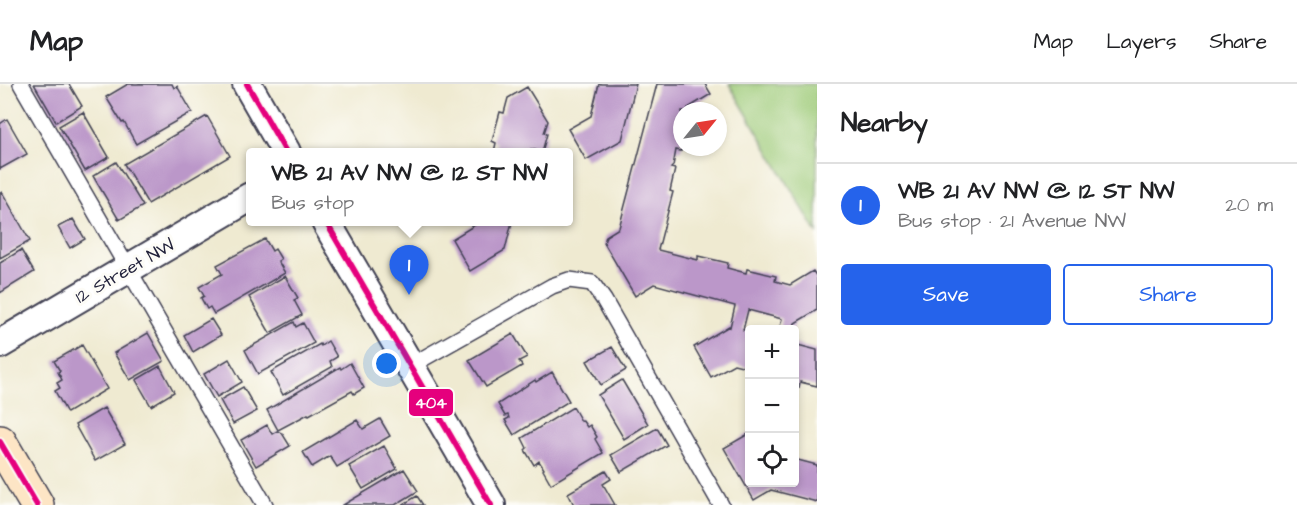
<!DOCTYPE html>
<meta charset="utf-8">
<style>
body{margin:0;font-family:"Architects Daughter",sans-serif;background:#f2f2f2;color:#202124}
.controls{position:absolute;right:18px;bottom:18px;display:grid;overflow:hidden;border-radius:6px;box-shadow:0 3px 9px #0003}
.controls button{width:54px;height:54px;display:grid;place-items:center;padding:0;border:0;border-bottom:2px solid #e0e0e0;background:#fff;color:#202124;font:30px sans-serif}
.compass{position:absolute;left:673px;top:18px;width:54px;height:54px;border-radius:50%;background:#fff;box-shadow:0 3px 9px #0003;rotate:60deg}
.you{position:absolute;left:387px;top:280px;width:21px;height:21px;margin:-15px;border:4px solid #fff;border-radius:50%;background:#1a73e8;box-shadow:0 0 0 9px #1a73e833}
.badge{display:grid;place-items:center;width:39px;height:39px;border-radius:50%;background:#2563eb;color:#fff;font-size:20px;font-weight:700}
.pin{position:absolute;translate:-50% -50px;filter:drop-shadow(0 2px 3px #0008)}
.pin::after{content:'';position:absolute;top:32px;width:21px;height:18px;background:inherit;clip-path:polygon(0 0,100% 0,50% 100%)}
.popup{position:absolute;left:246px;top:64px;width:327px;height:78px;box-sizing:border-box;display:grid;place-content:center;border-radius:6px;background:#fff;filter:drop-shadow(0 2px 4px #0005);font-size:20px;white-space:nowrap;color:#757577}
.popup b{font-size:22px;color:#202124}
.popup::after{content:'';position:absolute;left:50%;top:100%;margin-left:-12px;border:12px solid transparent;border-top-color:#fff}
.list{margin:0;padding:0;list-style:none}
h2{display:flex;justify-content:space-between;align-items:center;height:78px;margin:0;padding:0 24px;font-size:26px}
h2 small{font-size:20px;font-weight:400;color:#757577}
.list li{display:grid;grid-template-columns:39px 1fr auto;gap:18px;align-items:center;box-sizing:border-box;height:84px;padding:0 24px;border-top:2px solid #e0e0e0}
.list b{display:block;font-size:22px;white-space:nowrap}
.list p{margin:0;font-size:20px;white-space:nowrap;color:#757577}
.list em{font-size:20px;font-style:normal;color:#757577}
.actions{display:flex;gap:12px;padding:18px 24px}
.actions a{flex:1;padding:14px 0;border:2px solid #2563eb;border-radius:6px;text-align:center;font-size:21px;color:#2563eb}
.actions .main{background:#2563eb;color:#fff}
.icon{flex:none;width:33px;height:33px;fill:none;stroke:currentColor;stroke-width:2;stroke-linecap:round;stroke-linejoin:round}
.map{position:relative;flex:none;width:817px;height:421px;overflow:hidden}
header{display:flex;align-items:center;gap:36px;box-sizing:border-box;height:84px;padding:0 30px;background:#fff;border-bottom:2px solid #e0e0e0}
header strong{font-size:28px}
nav{display:flex;gap:33px;margin-inline-start:auto;font-size:21px}
main{display:flex}
aside{flex:1;background:#fff}
.map>svg:first-child{display:block}
.green{fill:#9ecb79;stroke:#60765a;stroke-width:1.5}
.building{fill:#bb97c9}
.lines{fill:none;stroke-linecap:round;stroke-linejoin:round}
.lane-casing{stroke:#414052;stroke-width:18}
.street-casing{stroke:#414052;stroke-width:32}
.secondary-casing{stroke:#414052;stroke-width:36}
.lane{stroke:#fff;stroke-width:15}
.street{stroke:#fff;stroke-width:28}
.secondary{stroke:#fde5c5;stroke-width:33}
.bus-1-casing{stroke:#fdfcf7;stroke-width:10}
.bus-1{stroke:#e5007d;stroke-width:6}
.labels{text-anchor:middle;dominant-baseline:central;stroke-width:6;stroke-linejoin:round;paint-order:stroke}
.street-label{font-size:18px;fill:#22223b;stroke:#fdfcf7}
.line-badge{stroke:#fdfcf7;stroke-width:2}
.badge-label{font-size:16px;text-anchor:middle;font-weight:bold;fill:#fff}
</style>
<header>
<strong>Map</strong>
<nav><a>Map</a><a>Layers</a><a>Share</a></nav>
</header>
<main>
<div class="map">
<svg width="817" height="421" viewBox="0 0 817 421">
<rect width="100%" height="100%" fill="#fdfcf7"/>
<filter id="ink" filterUnits="userSpaceOnUse"><feTurbulence type="fractalNoise" baseFrequency=".0167" numOctaves="2"/><feDisplacementMap in="SourceGraphic" scale="12" xChannelSelector="R" yChannelSelector="G"/><feConvolveMatrix kernelMatrix="1 2 1 2 8 2 1 2 1" color-interpolation-filters="sRGB"/></filter>
<filter id="wash" filterUnits="userSpaceOnUse"><feTurbulence type="fractalNoise" baseFrequency=".008" numOctaves="4" result="noise"/><feDisplacementMap in="SourceGraphic" scale="24" xChannelSelector="R" yChannelSelector="G"/><feGaussianBlur stdDeviation="1.35" result="paint"/><feColorMatrix in="noise" values="0 0 0 0 0 0 0 0 0 0 0 0 0 0 0 0 0 1.4 0 .05"/><feComposite in="paint" operator="in"/></filter>
<g filter="url(#wash)">
<rect width="100%" height="100%" fill="#efead1"/>
<!-- green -->
<path class="green" d="M729,0H817V149Z"/>
<g id="blocks">
<!-- building -->
<path class="building" d="M34,0H69L82,22L56,38Z
M128,0H172L174,4L177,2L192,28L136,60L124,38L122,39L106,13Z
M599,0H636L622,56L586,76L568,45L591,32Z
M657,0H705L711,10L688,24L687,27H682V63L681,67L676,66L673,82L671,84L675,85L670,107L673,108L658,166L698,176V172L728,179L727,184L746,189L747,185L776,192L775,197L790,201L813,187L817,193V226L795,239L793,246H779L782,235L748,226L743,246L750,247V284L734,280L711,293L694,263L729,242L730,243L735,222L654,200L635,212L604,159L606,152L619,144Z
M527,3L548,37L544,49L547,50L542,68L531,65L530,68H494L496,59L492,57L500,28L504,29L508,14Z
M83,28L109,73L85,87L59,42Z
M207,32L230,72L148,120L124,80Z
M7,35L27,70L0,85V40Z
M116,78L143,122L119,136L93,92Z
M2,108L30,157L0,174V109Z
M73,135L85,155L70,164L58,143Z
M476,138H512L505,166L470,187L452,155L475,141Z
M265,155L272,167L275,165L281,175L278,177L285,189L214,230L210,223L207,225L201,214L204,212L199,203L222,190L217,181Z
M21,166L34,188L0,209V179Z
M285,192L298,214L294,216L302,231L270,249L249,213Z
M211,235L221,251L193,268L184,251Z
M294,238L296,243L303,239L314,259L258,290L245,266Z
M148,249L164,277L130,296L114,269Z
M513,250L527,273L519,277L522,282L486,303L469,276Z
M328,257L337,273L330,277L332,283L283,311L271,288L320,260L321,262Z
M794,260L817,266V302L800,298L799,304L794,303Z
M82,261L107,305L67,329L55,307L60,304L57,299L62,296L58,288L60,287L54,277Z
M612,263L626,286L601,301L587,277Z
M229,275L242,298L217,313L204,290Z
M350,279L364,304L354,310L352,307L309,331L308,330L278,346L267,326L340,283L341,285Z
M160,282L174,308L151,322L136,296Z
M552,288L569,317L514,351L505,336L509,334L508,331L505,332L498,320L535,296L536,298Z
M622,296L648,340L624,355L598,311Z
M243,303L257,327L233,340L220,316Z
M573,323L581,337L582,336L587,343L590,341L597,353L595,355L603,369L551,400L543,386L544,385L539,377L534,381L525,366L527,364L522,354Z
M104,324L125,360L95,377L75,341Z
M380,335L390,352L337,383L330,372L312,383L303,368L357,336L363,345Z
M267,341L272,350L277,347L282,349L290,362L256,382L241,356Z
M657,344L667,361L621,388L611,371Z
M750,349V398H794V375L817,381V418L771,406L754,416L724,364Z
M384,362L397,385L363,405L349,382Z
M404,385L418,407L395,421H343Z
M606,387L611,395L603,400L615,421H574L568,409Z
M417,412L423,421H402Z"/>
</g>
</g>
<g filter="url(#ink)">
<use href="#blocks" fill-opacity="0" stroke="#414052" stroke-width="1.5"/>
<g class="lines">
<!-- lane casing -->
<g class="lane-casing">
<path id="lane" d="M21,0L265,421
M410,282L552,202L569,196L592,199L604,216L721,421"/>
</g>
<!-- street casing -->
<g class="street-casing">
<path id="street" d="M247,0L286,68
M326,138L491,421
M0,260L250,113"/>
</g>
<!-- secondary casing -->
<g class="secondary-casing">
<path id="secondary" d="M0,358L37,421"/>
</g>
<!-- lane -->
<use href="#lane" class="lane"/>
<!-- street -->
<use href="#street" class="street"/>
<!-- secondary -->
<use href="#secondary" class="secondary"/>
<!-- bus-1 casing -->
<g class="bus-1-casing">
<path id="bus-1" d="M247,0L286,68
M326,138L491,421
M0,358L37,421"/>
</g>
<!-- bus-1 -->
<use href="#bus-1" class="bus-1"/>
</g>
</g>
<g class="labels">
<!-- street labels -->
<g class="street-label">
<text transform="translate(125 187) rotate(-30)">12 Street NW</text>
</g>
</g>
<rect class="line-badge" x="408" y="304" width="46" height="29" rx="6" fill="#e5007d"/>
<g class="badge-label">
<text x="431" y="324">404</text>
</g>
</svg>
<div class="controls">
<button>+</button>
<button>−</button>
<button><svg class="icon" aria-label="locate" viewBox="0 0 24 24"><circle cx="12" cy="12" r="6"/><path d="M12 2v4M12 18v4M2 12h4M18 12h4"/></svg></button>
</div>
<svg class="compass" viewBox="-18 -18 36 36"><path d="M0-13l5 13h-10z" fill="#e53935"/><path d="M0 13l5-13h-10z" fill="#757577"/></svg>
<div class="you"></div>
<div class="pin badge" style="left:409px;top:211px">1</div>
<div class="popup"><b>WB 21 AV NW @ 12 ST NW</b>Bus stop</div>
</div>
<aside>
<h2>Nearby<small></small></h2>
<ul class="list">
<li><span class="badge">1</span><div><b>WB 21 AV NW @ 12 ST NW</b><p>Bus stop · 21 Avenue NW</p></div><em>20 m</em></li>
</ul>
<div class="actions"><a class="main">Save</a><a>Share</a></div>
</aside>
</main>
